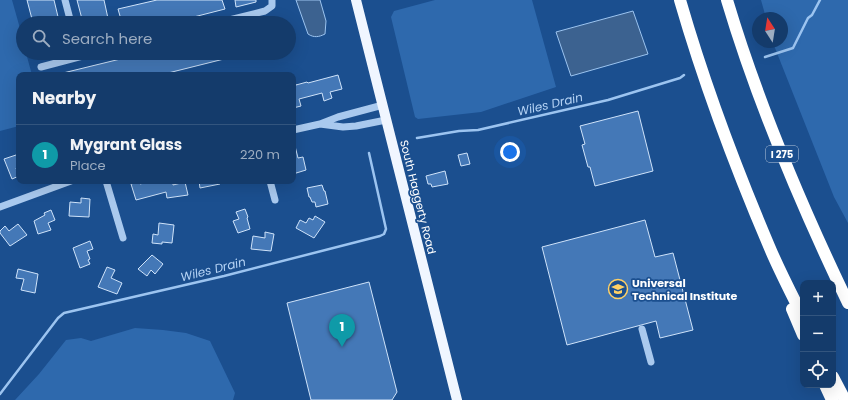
<!DOCTYPE html>
<meta charset="utf-8">
<style>
body{margin:0;font-family:Poppins,sans-serif;background:#1d4271;color:#f1f3f6}
.controls{position:absolute;right:12px;bottom:12px;display:grid;overflow:hidden;border-radius:8px;box-shadow:0 4px 16px #0002}
.controls button{width:36px;height:36px;display:grid;place-items:center;padding:0;border:0;border-bottom:1px solid #33557e;background:#143b6b;color:#f1f3f6;font:20px sans-serif}
.compass{position:absolute;left:752px;top:12px;width:36px;height:36px;border-radius:50%;background:#143b6b;box-shadow:0 4px 16px #0002;rotate:348deg}
.you{position:absolute;left:510px;top:152px;width:14px;height:14px;margin:-10px;border:3px solid #fff;border-radius:50%;background:#1a73e8;box-shadow:0 0 0 6px #1a73e833}
.badge{display:grid;place-items:center;width:26px;height:26px;border-radius:50%;background:#e69b98;color:#fff;font-size:13px;font-weight:700}
.pin{position:absolute;translate:-50% -33px;filter:drop-shadow(0 1px 2px #0008)}
.pin::after{content:'';position:absolute;top:21px;width:14px;height:12px;background:inherit;clip-path:polygon(0 0,100% 0,50% 100%)}
.list{margin:0;padding:0;list-style:none}
h2{display:flex;justify-content:space-between;align-items:center;height:52px;margin:0;padding:0 16px;font-size:17px}
h2 small{font-size:13px;font-weight:400;color:#9dadc1}
.list li{display:grid;grid-template-columns:26px 1fr auto;gap:12px;align-items:center;box-sizing:border-box;height:60px;padding:0 16px;border-top:1px solid #33557e}
.list b{display:block;font-size:15px;white-space:nowrap}
.list p{margin:0;font-size:13px;white-space:nowrap;color:#9dadc1}
.list em{font-size:13px;font-style:normal;color:#9dadc1}
.icon{flex:none;width:22px;height:22px;fill:none;stroke:currentColor;stroke-width:2;stroke-linecap:round;stroke-linejoin:round}
.map{position:relative;flex:none;width:848px;height:400px;overflow:hidden}
.search{position:absolute;background:#143b6b;box-shadow:0 4px 16px #0002;left:16px;top:16px;width:280px;height:44px;display:flex;align-items:center;gap:10px;box-sizing:border-box;padding:0 14px;border-radius:22px;color:#9dadc1;font-size:15px}
.panel{position:absolute;background:#143b6b;box-shadow:0 4px 16px #0002;left:16px;top:72px;width:280px;height:112px;border-radius:8px}
.map>svg:first-child{display:block}
.green{fill:#2e69ad}
.water{fill:#3c6290;stroke:#9cc4f0}
.lines{fill:none;stroke-linecap:round;stroke-linejoin:round}
.stream{stroke:#9cc4f0;stroke-width:2.5}
.building{fill:#4478b7;stroke:#cfe3fa}
.minor{stroke:#a9c9ee;stroke-width:7}
.major{stroke:#f0f6ff;stroke-width:10}
.highway{stroke:#fff;stroke-width:12}
.labels{text-anchor:middle;dominant-baseline:central;stroke-width:3.5;stroke-linejoin:round;paint-order:stroke}
.shield{fill:#1b4f8f;stroke:#bbcadd;stroke-width:1}
.shield-label{font-size:10px;font-weight:bold;fill:#fff}
.street-label{font-size:11px;fill:#fff;stroke:#1b4f8f}
.poi-label{font-size:11px;font-weight:bold;fill:#fff;stroke:#1b4f8f;text-anchor:start}
.water-label{font-size:12px;font-style:italic;fill:#b5d3f5;stroke:#1b4f8f}
</style>
<div class="map">
<svg width="848" height="400" viewBox="0 0 848 400">
<rect width="100%" height="100%" fill="#1b4f8f"/>
<!-- green -->
<path class="green" d="M0,0H12L23,39V53H26L32,75H19V126L0,131Z
M435,0H532L556,87L481,112L418,119L415,117L391,17L394,11Z
M761,0H848V223L834,197L775,48L773,42H782V18H766Z
M135,328L163,330L186,333L210,341L235,393L233,400H15L39,374L66,340L81,338L91,341Z"/>
<!-- water -->
<path class="water" d="M296,0H320L326,21L325,34C319,37 314,38 308,34Z
M633,11L648,54L571,76L556,32Z"/>
<g class="lines">
<!-- stream -->
<path class="stream" d="M765,57L793,48L808,18L812,15L820,0
M417,138L459,131L478,130L608,100L680,78L684,75
M0,394L58,318L64,313L224,276L380,236L384,234L386,229L369,153"/>
</g>
<!-- building -->
<path class="building" d="M27,0H54L59,21L49,23H33Z
M77,0H104L109,23H83Z
M157,0H222L225,9L178,21L165,23H122L118,9Z
M235,0H256V2L236,7Z
M145,53H239L240,55L160,75H64L63,73Z
M338,75L342,89L330,92L332,98L324,101L322,93L299,99L301,106L293,108V83L295,82L296,85L307,82L308,83Z
M638,111L653,171L595,186L590,167H588L582,145L585,144L580,126Z
M293,146H295L298,158L303,157L306,170L293,174Z
M467,153L470,164L461,166L458,155Z
M19,154V167L16,168L19,176L12,179L4,159Z
M445,171L448,184L432,187L431,184H428L426,176Z
M158,181H173V185L185,182L188,195L167,198L166,192L136,200L131,184L139,182L140,184L148,182V183Z
M199,181H220V184L200,188Z
M322,185L324,191H325L328,204L316,207L315,202H312L310,197H309L307,188Z
M81,198L90,199L89,217L69,216L70,202L81,203Z
M245,209L248,217L247,218L250,229L238,233L233,221L239,219L236,212Z
M51,210L55,220L48,223L51,230L38,234L34,221L45,215L44,213Z
M315,216L325,222L314,238L296,228L300,220L306,223L309,218L313,220Z
M645,220L655,257L673,253L693,330L660,338L656,321L567,345L542,247Z
M159,223L174,225L172,243L162,242V244L152,243L153,234L158,235Z
M18,224L27,235L10,246L0,233V231L5,226L9,231Z
M265,232L274,234L271,251L251,249L253,236L265,238Z
M90,241L93,249L87,251L90,259L88,260L90,264L80,268L73,248Z
M152,255L163,264L155,274L151,270L147,276L138,269Z
M107,267L115,270L111,278L122,283L117,294L98,287Z
M18,269L38,274L35,293L21,290L24,279L16,278Z
M369,282L397,392L392,400H311L287,303Z"/>
<g class="lines">
<!-- minor -->
<path class="minor" d="M65,0L71,23
M217,23L265,11L272,6V0
M41,67L94,53
M383,105L338,117L320,124L343,127L356,126L386,120
M293,130L320,124
M106,181L123,238
M270,181L275,200
M0,207L71,181
M642,329L651,362"/>
<!-- major -->
<path class="major" d="M356,0L457,400"/>
<!-- highway -->
<path class="highway" d="M680,0C704,83 735,166 769,246C779,270 791,293 803,317
M727,0C758,104 801,205 848,303
M792,309L803,335
M833,377L845,400
M825,385L832,400"/>
</g>
<!-- icons -->
<defs>
<g id="university-ring" transform="scale(1)"><circle r="9.5" fill="#1b4f8f" stroke="#ffd166" stroke-width="1.5"/><path d="M0-5L7-2L0 1L-7-2ZM-4 1L0 2.5L4 1V4Q0 6-4 4Z" fill="#ffd166"/></g>
</defs>
<g fill-rule="evenodd">
<use href="#university-ring" x="618" y="289"/>
</g>
<g class="labels">
<!-- shield labels -->
<rect class="shield" x="766" y="146" width="32" height="16" rx="3"/>
<g class="shield-label">
<text x="782" y="154">I 275</text>
</g>
<!-- street labels -->
<g class="street-label">
<text transform="translate(418 197) rotate(76)">South Haggerty Road</text>
</g>
<!-- poi labels -->
<g class="poi-label">
<text x="632" y="283">Universal<tspan x="632" dy="13">Technical Institute</tspan></text>
</g>
<!-- water labels -->
<g class="water-label">
<text transform="translate(550 104) rotate(-13)">Wiles Drain</text>
<text transform="translate(213 269) rotate(-14)">Wiles Drain</text>
</g>
</g>
</svg>
<div class="controls">
<button>+</button>
<button>−</button>
<button><svg class="icon" aria-label="locate" viewBox="0 0 24 24"><circle cx="12" cy="12" r="6"/><path d="M12 2v4M12 18v4M2 12h4M18 12h4"/></svg></button>
</div>
<svg class="compass" viewBox="-18 -18 36 36"><path d="M0-13l5 13h-10z" fill="#e53935"/><path d="M0 13l5-13h-10z" fill="#9dadc1"/></svg>
<div class="you"></div>
<div class="pin badge" style="left:342px;top:347px;background:#0f9aa8">1</div>
<div class="search"><svg class="icon" aria-label="search" viewBox="0 0 24 24"><circle cx="10" cy="10" r="6"/><path d="M15 15l6 6"/></svg>Search here</div>
<section class="panel">
<h2>Nearby<small></small></h2>
<ul class="list">
<li><span class="badge" style="background:#0f9aa8">1</span><div><b>Mygrant Glass</b><p>Place</p></div><em>220 m</em></li>
</ul>
</section>
</div>
